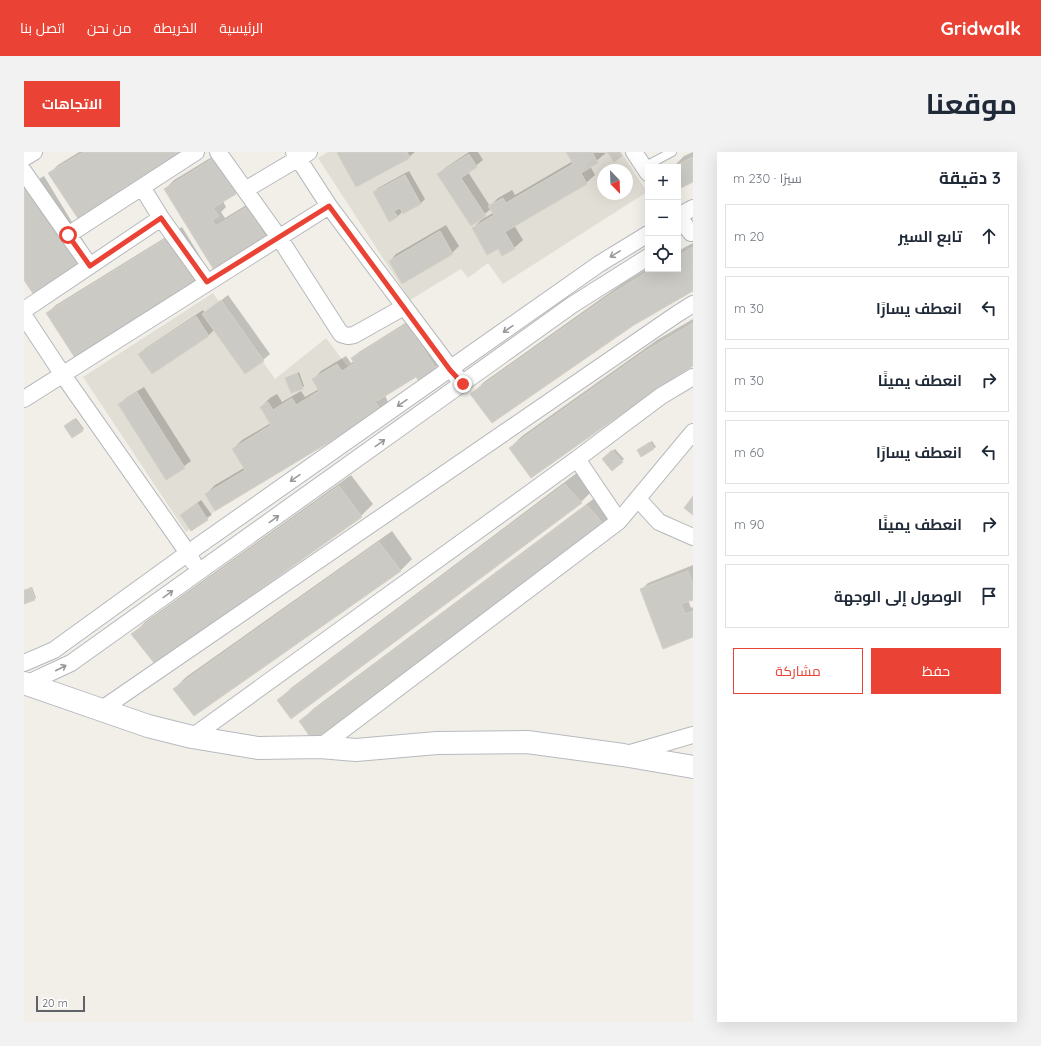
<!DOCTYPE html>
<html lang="ar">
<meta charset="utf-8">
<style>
body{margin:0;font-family:Quicksand,Cairo,sans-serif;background:#f2f2f3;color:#1f2937;direction:rtl}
.controls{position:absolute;right:12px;top:12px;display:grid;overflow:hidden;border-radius:0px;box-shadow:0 4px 16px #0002}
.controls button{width:36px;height:36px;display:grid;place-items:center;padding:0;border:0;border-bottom:1px solid #e0e1e3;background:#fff;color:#1f2937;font:20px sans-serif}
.compass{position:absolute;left:573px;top:12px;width:36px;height:36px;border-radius:50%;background:#fff;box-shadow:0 4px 16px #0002;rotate:157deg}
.scale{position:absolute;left:12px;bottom:10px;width:49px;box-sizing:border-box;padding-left:4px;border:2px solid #5f6368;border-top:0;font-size:11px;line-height:14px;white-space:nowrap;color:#5f6368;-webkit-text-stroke:3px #fff;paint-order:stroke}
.stop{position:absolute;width:12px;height:12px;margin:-9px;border:3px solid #ea4335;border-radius:50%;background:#fff}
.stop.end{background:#ea4335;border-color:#fff;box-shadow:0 1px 4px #0008}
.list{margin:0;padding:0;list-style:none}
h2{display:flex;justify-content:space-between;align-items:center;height:52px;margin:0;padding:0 16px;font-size:17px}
h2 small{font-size:13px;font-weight:400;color:#747a83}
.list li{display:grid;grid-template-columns:26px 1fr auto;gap:12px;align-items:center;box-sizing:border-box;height:64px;margin:0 8px 8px;padding:0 8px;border:1px solid #e0e1e3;border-radius:0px}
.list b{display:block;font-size:15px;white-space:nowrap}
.list em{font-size:13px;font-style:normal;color:#747a83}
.actions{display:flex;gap:8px;padding:12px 16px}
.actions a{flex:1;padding:9px 0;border:1px solid #ea4335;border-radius:0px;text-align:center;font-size:14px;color:#ea4335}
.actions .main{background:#ea4335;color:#fff}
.icon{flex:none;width:22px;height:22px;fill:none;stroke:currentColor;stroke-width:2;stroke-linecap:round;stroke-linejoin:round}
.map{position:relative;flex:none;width:669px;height:870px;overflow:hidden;direction:ltr;border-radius:0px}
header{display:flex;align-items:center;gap:24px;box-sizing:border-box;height:56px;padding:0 20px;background:#ea4335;color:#fff}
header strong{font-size:19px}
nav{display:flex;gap:22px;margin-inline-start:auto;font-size:14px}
.intro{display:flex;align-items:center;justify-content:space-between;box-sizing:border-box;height:96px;padding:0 24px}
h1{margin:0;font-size:28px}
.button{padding:10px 18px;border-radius:0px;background:#ea4335;color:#fff;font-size:14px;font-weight:700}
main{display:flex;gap:24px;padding:0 24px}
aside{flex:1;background:#fff;border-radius:0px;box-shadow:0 4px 16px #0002}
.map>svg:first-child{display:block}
.education{fill:#e1ded6;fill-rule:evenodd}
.shadow{fill:#0003}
.building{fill:#cccac5;stroke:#d6d1c6}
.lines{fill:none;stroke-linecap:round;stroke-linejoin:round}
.lane-casing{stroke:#b5b8bc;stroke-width:10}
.street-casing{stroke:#b5b8bc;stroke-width:18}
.secondary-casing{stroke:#b6babf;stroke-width:24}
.lane{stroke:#fff;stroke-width:8}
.street{stroke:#fff;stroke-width:16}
.secondary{stroke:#fff;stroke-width:22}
.oneway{stroke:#979a9d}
.route{stroke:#ea4335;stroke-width:5}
</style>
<header>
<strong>Gridwalk</strong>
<nav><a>الرئيسية</a><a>الخريطة</a><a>من نحن</a><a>اتصل بنا</a></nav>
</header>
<div class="intro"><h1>موقعنا</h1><a class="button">الاتجاهات</a></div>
<main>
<aside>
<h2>3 دقيقة<small>سيرًا · 230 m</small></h2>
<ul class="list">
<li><svg class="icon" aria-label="ahead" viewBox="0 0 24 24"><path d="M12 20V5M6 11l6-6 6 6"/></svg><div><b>تابع السير</b></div><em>20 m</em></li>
<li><svg class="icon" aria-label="left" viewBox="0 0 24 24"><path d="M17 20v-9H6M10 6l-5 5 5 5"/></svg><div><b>انعطف يسارًا</b></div><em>30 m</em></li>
<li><svg class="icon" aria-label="right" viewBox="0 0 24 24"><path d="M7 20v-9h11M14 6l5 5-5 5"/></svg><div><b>انعطف يمينًا</b></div><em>30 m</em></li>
<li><svg class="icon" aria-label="left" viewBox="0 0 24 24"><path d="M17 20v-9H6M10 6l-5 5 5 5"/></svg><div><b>انعطف يسارًا</b></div><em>60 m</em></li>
<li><svg class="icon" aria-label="right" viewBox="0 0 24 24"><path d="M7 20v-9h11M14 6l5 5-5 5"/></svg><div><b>انعطف يمينًا</b></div><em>90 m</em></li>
<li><svg class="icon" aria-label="arrive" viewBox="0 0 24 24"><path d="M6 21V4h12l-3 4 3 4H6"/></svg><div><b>الوصول إلى الوجهة</b></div></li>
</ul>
<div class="actions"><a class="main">حفظ</a><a>مشاركة</a></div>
</aside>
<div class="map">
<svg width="669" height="870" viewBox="0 0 669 870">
<rect width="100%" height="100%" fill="#f1efe8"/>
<!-- education -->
<path class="education" d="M304,0H597L623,40L479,132L464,111L444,126L437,117L386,148L294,6ZM579,18H603V42H579Z
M189,141L251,227L302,186L348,247L162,380L59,225Z"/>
<!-- shadow -->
<path class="shadow" d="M55,0H173L41,47L26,21L34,13Z
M196,0L220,33L212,41L199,49L202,55L197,60L201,66L232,47L253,82L194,122L141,37L150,28Z
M316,0H391L385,5Z
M445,0H454L459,8L444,20L466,54L474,46L488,38L491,43L549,9L543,0L582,1L566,14L571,23L562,31L490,73L499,88L490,96L475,95L449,76L457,68L469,61L467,57L447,72L415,22L421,16Z
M669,0V29L654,27V15H649L660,4Z
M385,19L401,47L397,51L379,59L373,65L350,40L354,36Z
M20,24L71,108L0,126V36Z
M422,73L435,94L428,101L366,109L372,102Z
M158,75L188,124L23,161L32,153Z
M669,91V137L609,172L448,242L460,230L599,131L624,116L654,117V99Z
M204,143L246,202L239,208L191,177L185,183L128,221L115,202L122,196L179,158L181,161Z
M391,165L418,209L411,216L394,227L392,224L361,243L364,250L356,258L182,342L191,333L220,316L209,297L218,288L247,271L237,255L246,246L253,242L258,250L277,239L281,245L295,237L289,228L297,219L322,204L327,211L330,209L328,206L335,200Z
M669,167V213L486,296L498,284L633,188Z
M275,220L280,234L278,236L262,226Z
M120,235L167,309L143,327L95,253L102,246Z
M52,266L60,277L58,278L43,273Z
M628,289L632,295L618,304L614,298Z
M591,297L600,307L588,318L579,307Z
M554,320L569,338L557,350L255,548L267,536Z
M327,323L349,352L337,364L132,511L109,482L121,470Z
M576,342L591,360L579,372L277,569L289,557Z
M177,348L188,363L167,378L157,363Z
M368,379L388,407L376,419L150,537L162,525Z
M669,413V447L664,448L667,456L669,455V484L617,438L624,431Z
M8,435L12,446L0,451V438Z"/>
<!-- building -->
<path class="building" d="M60,0H175L57,71L24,21Z
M315,0H383L386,6L332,35L313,1Z
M542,0H568L574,11L557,21L563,32L481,80L491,97L478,104L474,97L463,103L448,76L470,63L464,54L479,46L482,51L549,12Z
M583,0H596L598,4L590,10Z
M445,2L453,15L437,26L462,64L447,74L413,22Z
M669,5V30L657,36L654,30V15H649Z
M190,6L212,42L189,56L195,64L188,68L192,74L223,55L245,91L193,123L140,37Z
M381,23L397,52L379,62L376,56L370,59L374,65L365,70L349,40Z
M11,32L63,117L13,148L0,128V38Z
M416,79L429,102L378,132L365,109Z
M149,82L181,133L55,212L22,161Z
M669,95V139L610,173L468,271L446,242L586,143L623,120L629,117H654V104Z
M197,148L240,209L221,222L178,162Z
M172,164L185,184L128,222L114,202Z
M384,171L412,217L394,228L392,225L353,249L327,206Z
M669,171V214L615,250L507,326L485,296L620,200Z
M313,212L318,219L329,212L357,259L191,359L181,342L221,318L208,297L247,273L236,255L244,250L249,258L268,246L272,253L295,239L288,227Z
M273,221L279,237L267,241L261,226Z
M113,240L161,316L142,328L94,252Z
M50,267L59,279L48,286L40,274Z
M626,290L630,297L617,305L613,298Z
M588,298L599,310L588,319L578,307Z
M541,332L558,351L267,567L253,548Z
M315,334L338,365L131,512L107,482Z
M669,344V363L660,356Z
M173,351L184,368L167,379L156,363Z
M563,353L580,373L289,589L275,569Z
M355,390L377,419L170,564L149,537Z
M664,419L669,432V448L657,452L661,462L669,459V485L639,497L616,437Z
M7,436L11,448L0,452V439Z"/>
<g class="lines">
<!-- lane casing -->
<g class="lane-casing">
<path id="lane" d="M620,15L648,0"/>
</g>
<!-- street casing -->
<g class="street-casing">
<path id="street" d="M194,0L256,87L317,182L324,184L330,183L380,155
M270,0L305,54L433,225
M610,0L624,21
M0,6L10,0
M0,20L44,83L118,35L137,66
M118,35L172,0
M221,38L285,0
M654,64L667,81
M654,64L669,56
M44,83L66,114
M0,158L137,66L183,130
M0,164L39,223L164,401L169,410
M0,247L305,54
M614,347L635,370L669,385
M595,369L669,280
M0,511L30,498L164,401L575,112L624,82
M2,532L47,511L548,153L624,105
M78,557L653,162L669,152
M168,585L553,307L637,244L669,225
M296,595L595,369L553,307
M603,602L669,583"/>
</g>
<!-- secondary casing -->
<g class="secondary-casing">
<path id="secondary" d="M0,531L124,574L168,585L234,596L296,595L332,598L413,591L503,590L599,603L669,615"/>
</g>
<!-- lane -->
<use href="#lane" class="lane"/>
<!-- street -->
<use href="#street" class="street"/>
<!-- secondary -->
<use href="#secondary" class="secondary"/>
</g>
<!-- one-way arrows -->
<defs><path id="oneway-shaft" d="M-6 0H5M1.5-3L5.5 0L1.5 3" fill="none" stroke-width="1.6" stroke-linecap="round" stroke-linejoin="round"/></defs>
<g class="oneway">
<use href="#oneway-shaft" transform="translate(591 102) rotate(149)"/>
<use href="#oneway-shaft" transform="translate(484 177) rotate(145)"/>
<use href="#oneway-shaft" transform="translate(378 251) rotate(145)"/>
<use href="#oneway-shaft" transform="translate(356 291) rotate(-36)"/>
<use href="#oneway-shaft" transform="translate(271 326) rotate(145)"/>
<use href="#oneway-shaft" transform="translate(250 367) rotate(-36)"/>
<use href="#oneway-shaft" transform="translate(144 442) rotate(-36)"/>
<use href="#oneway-shaft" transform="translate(37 516) rotate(-27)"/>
</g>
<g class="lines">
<!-- route -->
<path class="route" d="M44,83L66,114L137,66L183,130L305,54L426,218L439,232"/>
</g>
</svg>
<div class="controls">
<button>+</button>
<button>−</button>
<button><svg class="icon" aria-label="locate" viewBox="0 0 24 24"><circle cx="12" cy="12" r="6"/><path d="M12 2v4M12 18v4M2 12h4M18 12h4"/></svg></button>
</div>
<svg class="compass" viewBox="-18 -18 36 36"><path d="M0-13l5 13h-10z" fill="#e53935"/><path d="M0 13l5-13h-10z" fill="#747a83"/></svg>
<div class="scale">20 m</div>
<div class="stop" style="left:44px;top:83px"></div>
<div class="stop end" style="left:439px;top:232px"></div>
</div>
</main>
